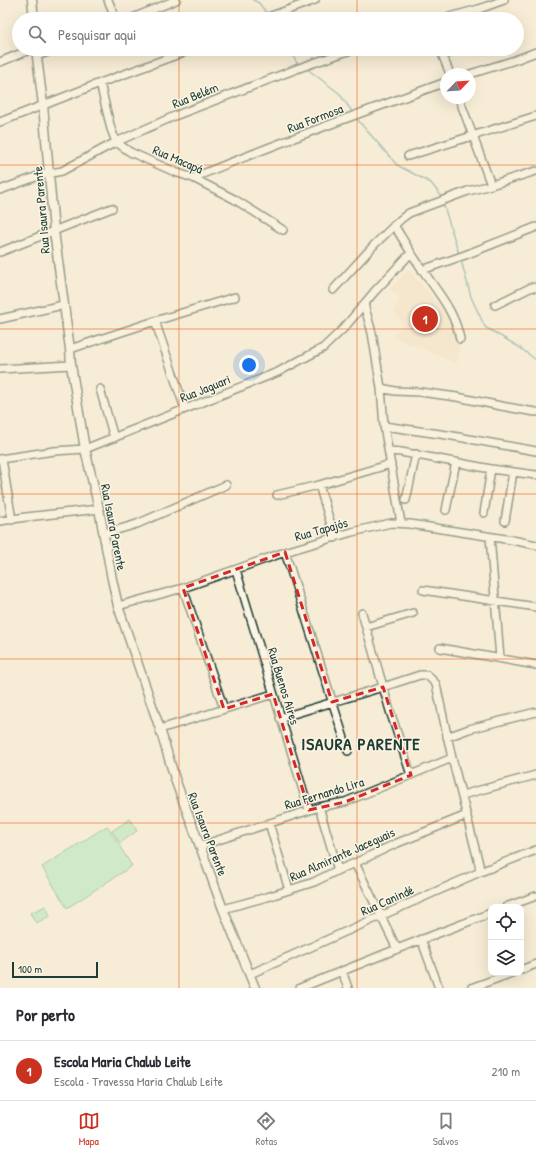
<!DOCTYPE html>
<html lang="pt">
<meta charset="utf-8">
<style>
body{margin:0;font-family:"Patrick Hand",sans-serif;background:#f2f2f3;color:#2b2b33}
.controls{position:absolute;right:12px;bottom:12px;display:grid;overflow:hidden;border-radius:8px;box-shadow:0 4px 16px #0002}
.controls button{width:36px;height:36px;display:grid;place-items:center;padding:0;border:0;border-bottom:1px solid #e1e1e2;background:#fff;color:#2b2b33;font:20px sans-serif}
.compass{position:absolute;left:440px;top:68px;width:36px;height:36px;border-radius:50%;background:#fff;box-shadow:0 4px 16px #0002;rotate:65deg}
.scale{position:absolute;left:12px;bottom:10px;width:86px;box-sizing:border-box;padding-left:4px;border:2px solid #1f3d34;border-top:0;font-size:11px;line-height:14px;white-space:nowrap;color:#1f3d34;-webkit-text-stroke:3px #fcf5e5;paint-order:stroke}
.you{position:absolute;left:249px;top:365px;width:14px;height:14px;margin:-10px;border:3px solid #fff;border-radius:50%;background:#1a73e8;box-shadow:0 0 0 6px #1a73e833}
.badge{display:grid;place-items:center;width:26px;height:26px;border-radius:50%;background:#c8321e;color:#fff;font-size:13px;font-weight:700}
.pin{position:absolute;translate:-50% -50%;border:2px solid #fff;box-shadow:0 1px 4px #0006}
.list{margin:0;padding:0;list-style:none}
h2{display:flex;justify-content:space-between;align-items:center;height:52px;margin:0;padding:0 16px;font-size:17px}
h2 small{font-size:13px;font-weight:400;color:#7c7c81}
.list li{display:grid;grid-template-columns:26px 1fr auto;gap:12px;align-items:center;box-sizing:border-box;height:60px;padding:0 16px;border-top:1px solid #e1e1e2}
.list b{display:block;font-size:15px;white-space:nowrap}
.list p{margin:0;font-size:13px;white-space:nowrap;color:#7c7c81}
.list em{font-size:13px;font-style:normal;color:#7c7c81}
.icon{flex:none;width:22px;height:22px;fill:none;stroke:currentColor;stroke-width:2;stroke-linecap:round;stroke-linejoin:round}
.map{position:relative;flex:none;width:536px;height:988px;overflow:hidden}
.search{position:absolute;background:#fff;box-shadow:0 4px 16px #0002;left:12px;right:12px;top:12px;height:44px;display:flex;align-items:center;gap:10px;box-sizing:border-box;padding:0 14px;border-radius:22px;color:#7c7c81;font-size:15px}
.sheet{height:112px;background:#fff}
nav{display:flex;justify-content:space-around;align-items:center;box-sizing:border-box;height:56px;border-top:1px solid #e1e1e2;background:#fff;font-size:11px;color:#7c7c81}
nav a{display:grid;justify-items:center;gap:2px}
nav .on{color:#c8321e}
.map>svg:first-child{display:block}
.built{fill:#f2e1c3}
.green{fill:#9fe7b6;stroke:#5f9275}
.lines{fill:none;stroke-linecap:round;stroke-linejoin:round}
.stream{stroke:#599597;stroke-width:1.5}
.minor-casing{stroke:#1f3d34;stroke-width:10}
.tertiary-casing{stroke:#1f3d34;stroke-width:11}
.minor{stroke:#fcf5e5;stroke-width:7}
.tertiary{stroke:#fcf5e5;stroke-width:8}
.marked{fill:none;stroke:#d62828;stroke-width:3;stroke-dasharray:8 5;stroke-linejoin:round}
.grid{fill:none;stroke:#e8590c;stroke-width:1;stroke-opacity:0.55}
.labels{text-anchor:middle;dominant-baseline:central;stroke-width:3;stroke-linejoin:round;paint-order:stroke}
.street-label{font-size:13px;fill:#1f3d34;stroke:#fcf5e5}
.district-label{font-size:17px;font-weight:bold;letter-spacing:1px;fill:#1f3d34;stroke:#fcf5e5}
</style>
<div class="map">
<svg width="536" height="988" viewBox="0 0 536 988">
<rect width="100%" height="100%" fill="#f7ecd6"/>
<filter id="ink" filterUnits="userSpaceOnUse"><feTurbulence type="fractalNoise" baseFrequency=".025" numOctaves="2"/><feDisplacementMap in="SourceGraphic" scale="8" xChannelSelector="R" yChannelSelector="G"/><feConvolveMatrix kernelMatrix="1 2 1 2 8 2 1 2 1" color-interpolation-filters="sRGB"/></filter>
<g filter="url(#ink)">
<!-- built -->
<path class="built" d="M408,269L449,315L460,346L457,364L393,337L403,324L394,312L399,297L390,289Z"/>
<!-- green -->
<path class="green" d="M130,819L137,831L120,843L112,831Z
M107,826L132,866L67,908L42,867Z
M46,906L50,916L36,923L30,913Z"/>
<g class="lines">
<!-- stream -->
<path class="stream" d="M253,0L259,3L268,15
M289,49L297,63L301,65
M306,68L339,93L353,113
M356,118L397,165L431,183L439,193L442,199
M443,203L459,254
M461,260L471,297L485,327L519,347L536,360"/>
<!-- minor casing -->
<g class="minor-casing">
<path id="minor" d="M108,0L116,19
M130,19L176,0
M263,19L315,0
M442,19L479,9L504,0
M440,49L450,74
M37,56L56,49
M0,62L32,49
M470,74L515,60L536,52
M100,83L111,129L116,142L130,152L175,172L193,178L234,199L283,230
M459,98L491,185
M0,122L100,83L193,49
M408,156L536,116
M193,178C276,143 361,113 446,82
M0,190L41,175L62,171L116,142L177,115L299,68L354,49
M394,225C404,241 413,257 424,272C439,294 455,312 460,339
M0,252L112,208
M422,270L465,255L536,227
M333,290L375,244L401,219L409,213L468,191L491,185L536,171
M364,304L372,333L381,388L384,426L401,523
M495,305L532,287L536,288
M0,319L63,305
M155,321L185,409
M70,349L155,321L235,297
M0,369L71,365
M381,388L395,391L420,392L457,397L501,406L529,411L536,412
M100,389L114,438
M384,426L447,435L536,451
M389,451L401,452L491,469L536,475
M0,459L54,451L85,449L278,372L323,348L344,328L375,291L411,253
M2,459L12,520
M319,485L335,538
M277,495L319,485L391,464
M406,500L416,454
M446,510L456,462
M484,513L491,469
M0,521L26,517L99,509
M505,521L513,472
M103,534L137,524L226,485
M490,537L500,658
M285,552L348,751
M236,570L309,810
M183,588L224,709
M423,590L536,607
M118,606L183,588L285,552L352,532L391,523L410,524L512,540L536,545
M362,613L390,711L411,775
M366,627L413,613
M440,648L536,665
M280,718L383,687L420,675H427L436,684L452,758L479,864L480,872
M160,729L273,694
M447,737L469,729L536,712
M462,795L536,775
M319,807L338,870
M269,823L289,890
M200,846L319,807L345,802L452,758
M355,863L397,949
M506,907L536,896
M223,909L267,897L314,882L338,870L355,863L395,844L467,815
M421,939L439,988
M521,970L536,964
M342,971L348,988
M250,974L480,872L536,850
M300,988L397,949L491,913
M471,988L512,973"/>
</g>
<!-- tertiary casing -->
<g class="tertiary-casing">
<path id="tertiary" d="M32,0L34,19
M36,49L43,105L54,231L70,349L71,365L85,449L99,509L112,579L118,606L160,729L176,782L200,846L223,909L255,988"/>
</g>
<!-- minor -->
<use href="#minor" class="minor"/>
<!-- tertiary -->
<use href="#tertiary" class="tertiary"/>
</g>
</g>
<!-- marked area -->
<path d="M0 0H536V988H0ZM285,552L332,702L383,687L411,775L345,802L309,810L273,694L224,709L183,588Z" fill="#f7ecd6" fill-opacity=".55" fill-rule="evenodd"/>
<path class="marked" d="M285,552L332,702L383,687L411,775L345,802L309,810L273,694L224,709L183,588Z"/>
<!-- grid -->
<path class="grid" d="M179,0V19M357,0V19M179,49V988M357,49V988M0,165H536M0,329H536M0,494H536M0,659H536M0,823H536"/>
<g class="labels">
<!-- street labels -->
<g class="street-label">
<text transform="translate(195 95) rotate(-22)">Rua Belém</text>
<text transform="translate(315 118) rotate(-21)">Rua Formosa</text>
<text transform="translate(178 159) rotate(23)">Rua Macapá</text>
<text transform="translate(41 210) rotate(-95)">Rua Isaura Parente</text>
<text transform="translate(205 388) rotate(-22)">Rua Jaguari</text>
<text transform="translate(114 527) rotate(79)">Rua Isaura Parente</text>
<text transform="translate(321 529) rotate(-16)">Rua Tapajós</text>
<text transform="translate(284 686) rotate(73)">Rua Buenos Aires</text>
<text transform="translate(324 793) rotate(-17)">Rua Fernando Lira</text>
<text transform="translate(208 834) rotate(69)">Rua Isaura Parente</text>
<text transform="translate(342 854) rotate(-24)">Rua Almirante Jaceguais</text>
<text transform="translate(387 900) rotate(-24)">Rua Canindé</text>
</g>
<!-- district labels -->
<g class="district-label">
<text x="361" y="743">ISAURA PARENTE</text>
</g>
</g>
</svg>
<div class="controls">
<button><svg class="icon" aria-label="locate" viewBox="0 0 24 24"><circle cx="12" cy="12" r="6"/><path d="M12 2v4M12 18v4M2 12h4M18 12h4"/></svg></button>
<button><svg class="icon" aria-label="layers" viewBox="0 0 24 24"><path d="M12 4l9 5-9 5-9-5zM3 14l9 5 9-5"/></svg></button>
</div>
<svg class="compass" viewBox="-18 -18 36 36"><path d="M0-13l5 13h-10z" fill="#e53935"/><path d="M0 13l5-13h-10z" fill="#7c7c81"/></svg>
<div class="scale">100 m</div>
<div class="you"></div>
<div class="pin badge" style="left:425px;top:319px">1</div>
<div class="search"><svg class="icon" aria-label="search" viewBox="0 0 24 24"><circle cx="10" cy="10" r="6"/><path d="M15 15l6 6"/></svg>Pesquisar aqui</div>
</div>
<section class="sheet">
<h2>Por perto<small></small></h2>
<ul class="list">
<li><span class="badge">1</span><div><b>Escola Maria Chalub Leite</b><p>Escola · Travessa Maria Chalub Leite</p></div><em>210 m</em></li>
</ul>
</section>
<nav>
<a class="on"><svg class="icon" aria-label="map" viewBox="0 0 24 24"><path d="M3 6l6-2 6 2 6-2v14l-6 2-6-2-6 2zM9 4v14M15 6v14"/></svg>Mapa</a>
<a><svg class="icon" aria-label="directions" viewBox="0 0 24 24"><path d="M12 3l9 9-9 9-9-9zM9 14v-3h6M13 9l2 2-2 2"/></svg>Rotas</a>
<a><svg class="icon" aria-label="saved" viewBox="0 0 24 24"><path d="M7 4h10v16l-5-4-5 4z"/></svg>Salvos</a>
</nav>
